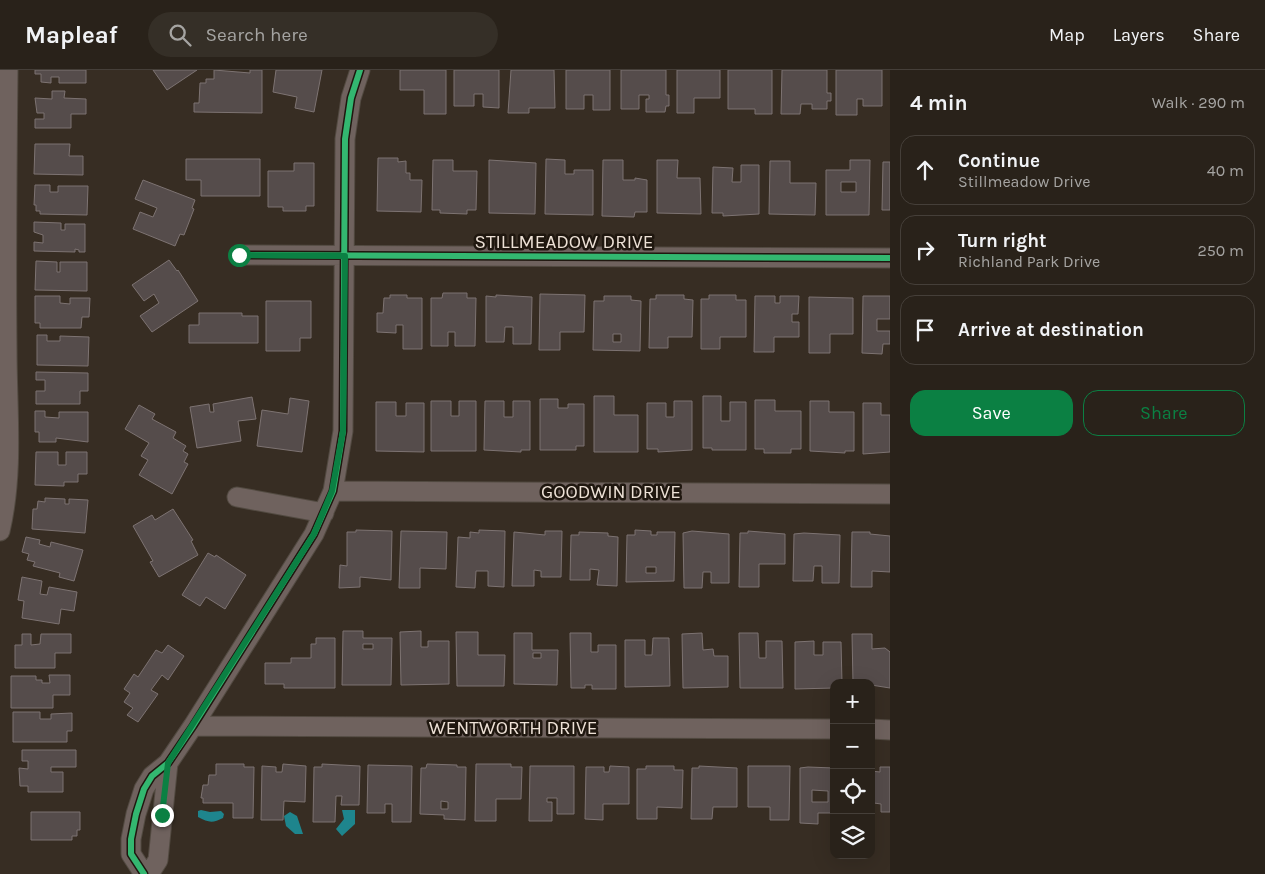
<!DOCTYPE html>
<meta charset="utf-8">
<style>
body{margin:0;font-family:Karla,sans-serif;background:#352f27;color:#f1f3f6}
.controls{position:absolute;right:15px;bottom:15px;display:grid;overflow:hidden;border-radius:10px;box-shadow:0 5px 20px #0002}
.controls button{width:45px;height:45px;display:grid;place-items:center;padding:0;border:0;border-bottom:1px solid #453f39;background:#29221a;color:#f1f3f6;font:25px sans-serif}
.stop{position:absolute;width:15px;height:15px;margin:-11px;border:4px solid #0b8043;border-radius:50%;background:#fff}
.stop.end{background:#0b8043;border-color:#fff;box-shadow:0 1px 5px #0008}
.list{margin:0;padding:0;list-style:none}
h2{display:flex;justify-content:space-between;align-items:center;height:65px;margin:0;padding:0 20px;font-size:21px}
h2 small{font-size:16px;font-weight:400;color:#a5a4a2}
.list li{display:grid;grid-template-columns:32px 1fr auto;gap:15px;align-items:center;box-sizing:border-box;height:70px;margin:0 10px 10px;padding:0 10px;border:1px solid #453f39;border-radius:15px}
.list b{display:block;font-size:19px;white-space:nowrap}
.list p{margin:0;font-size:16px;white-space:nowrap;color:#a5a4a2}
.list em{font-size:16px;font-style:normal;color:#a5a4a2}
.actions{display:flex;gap:10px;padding:15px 20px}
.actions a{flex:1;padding:11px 0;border:1px solid #0b8043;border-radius:15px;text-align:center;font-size:18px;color:#0b8043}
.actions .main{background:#0b8043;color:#fff}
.icon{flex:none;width:28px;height:28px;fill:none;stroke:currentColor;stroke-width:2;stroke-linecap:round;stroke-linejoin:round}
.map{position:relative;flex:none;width:890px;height:804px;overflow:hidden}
header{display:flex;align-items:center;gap:30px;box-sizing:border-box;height:70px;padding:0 25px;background:#29221a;border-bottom:1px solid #453f39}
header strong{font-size:24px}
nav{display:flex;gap:28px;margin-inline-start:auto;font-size:18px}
.search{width:350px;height:45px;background:#352f27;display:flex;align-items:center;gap:12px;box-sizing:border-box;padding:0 18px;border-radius:28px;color:#a5a4a2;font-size:19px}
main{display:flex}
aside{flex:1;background:#29221a}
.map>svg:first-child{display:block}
.water{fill:#1e858d}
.building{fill:#554c4b;stroke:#7d7372;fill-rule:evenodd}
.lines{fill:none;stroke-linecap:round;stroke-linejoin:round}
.street-casing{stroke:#524a41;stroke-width:21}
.street{stroke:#6f625e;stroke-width:19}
.cycleway-casing{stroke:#1f170f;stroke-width:9}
.cycleway{stroke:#33b770;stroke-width:6}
.route{stroke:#0b8043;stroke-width:6}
.labels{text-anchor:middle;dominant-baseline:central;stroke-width:5;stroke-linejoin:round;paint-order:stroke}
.street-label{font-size:19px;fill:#ede1d6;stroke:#1f170f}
</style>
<header>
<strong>Mapleaf</strong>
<div class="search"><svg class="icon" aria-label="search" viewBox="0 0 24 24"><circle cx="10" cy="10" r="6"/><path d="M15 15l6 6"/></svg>Search here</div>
<nav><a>Map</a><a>Layers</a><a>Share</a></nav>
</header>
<main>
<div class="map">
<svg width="890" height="804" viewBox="0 0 890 804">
<rect width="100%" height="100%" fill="#372d23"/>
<!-- water -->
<path class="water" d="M201,740L210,742L221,741L224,744L223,748C213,753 209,753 198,747V741Z
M342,740H355V754L342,766L336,759L344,749Z
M290,742L297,746L303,764H295L286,756L284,746Z"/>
<!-- building -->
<path class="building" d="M35,0H86V13H59V7H51V13L41,12V4H35Z
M153,0H197L167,20Z
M214,0L250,3V0H262V43L194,42V33H199L200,13H206V9H214Z
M276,0H322L314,42L295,38L297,27L273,22Z
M400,0H446V44H424V20H400Z
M454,0H499V38L483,37V24H474V36H454Z
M511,0H554L555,38H529V43H508Z
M566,0H610V40H593V25H584V39H566Z
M621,0H666V25H669V36H666L665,42H646V29H649V25H639V39H621Z
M677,0H720V28H694V43H677Z
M728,0H772V44H755V39H728Z
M782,0H827V23H831V31H827V39H812V34H801L800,44H781Z
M836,0H882V36H863V29H857V45H836Z
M52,21H65L64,28L86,29V44H71V58H35V49H44V43H37L35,28L52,29Z
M35,74H70L69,86H83V105L34,104Z
M378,88H398V92L406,91V103H410V110H422L421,142L377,141Z
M186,89H260V126H201V110H186Z
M546,89L565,90V104H574V100H593V145L545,144Z
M433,90H453V101H477L476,140H467V144L440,143V140H432Z
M489,90L536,93L535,144L489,143Z
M603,90H623V110H635V108L647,110V142H635L634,147L602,146Z
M657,90H678L677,108H700L701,144L657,143Z
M850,90H870L869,145H826V100H850ZM841,112H856V122H841Z
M770,91H790V113H816L815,145L769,144Z
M883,92H890V140H882Z
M294,93H314V136H306V141H283V137H268V101H294Z
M741,95H759V144L723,146V143H712L713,97L733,98L732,112H741Z
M143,110L195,130L192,138L194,139L184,165L180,164L175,176L133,159L140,142L153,147L157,138L135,129Z
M35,115H50V122H58V116H88L87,145L40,144V141H36V135H34Z
M34,152L61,153V160H65V154H85V182H79V180L75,179V182L34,181V172L43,173V165L34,162Z
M169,190L177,201L178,200L198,231L152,262L140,246L159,233L154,224L144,231L132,215Z
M36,191L57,192V202H60V192H87V221L35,220Z
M443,223H467V228H476L475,276H455V262H448V276H431V228H442Z
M540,224L585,225L584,262H560V280H539Z
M390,225H407V228H422V279H403V255H396V263L377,262V243H383L384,228H390Z
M496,225L532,227L531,274H513V257H505L504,272H486V226L496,227Z
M656,225H684V229L693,230L692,267H668V278H649L650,229H656Z
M709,225H736V230H746V267H720V279H701V229H709Z
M35,226H60V233L70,234V228H90L89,247H82L81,258H40V253H35Z
M604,226H631V230L641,231L640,281L593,280L594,231H604ZM613,264H621V272H613Z
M755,226H775V233H780V226H799L798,244H792V252H799V267H774V282H754Z
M863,226H890V249H877V261H890V274H883L882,284L862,283Z
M809,227L853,228V264H830V283H809Z
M266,231H311V268H300V281H266Z
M199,243H242V246H258V273H189V255H199Z
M37,265H47V271H60V266L89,267L88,296L37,295Z
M36,302L88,303V321H80V334H36V321H45V310H36Z
M594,326H614V345H638V382H594Z
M703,326H721V351H730V332H746V380H712V378H703Z
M252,327L256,349L238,351L241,371L197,378L190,337L209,334L210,342H214L213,334Z
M290,328L309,331L302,382L257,376L262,340L288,344Z
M540,329H558V338H568V334H584V376H576V380H540Z
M755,330H775V341H801V379H791V383H764V379H755Z
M431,331H451V346H459V331H476V381H431Z
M485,331H504V347H513V331H530V380H521V382L484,380Z
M674,331H692V380L658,382V379H647V333H666V347H674Z
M810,331H829V342H854V381H845V383L810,381Z
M376,332H396V346H406V333H424V382L376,381Z
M863,333H881V345H890V382L863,384Z
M139,335L155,344L152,349L176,362L173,368L186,376L183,381L188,384L184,392L188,394L172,424L139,405L148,390L141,386L149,373L125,359Z
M35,341H45V347L59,348V342H88V372L56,368V372H39V362H35Z
M36,382H58V395H66V382H87V404H78V412H64V416L35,415Z
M45,428L65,429V434H69V429L88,430L85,463L32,459L33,439H37L38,431L45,432Z
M173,439L193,470L191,471L198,485L159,507L150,492L153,491L133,456L152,445L155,450Z
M356,460L392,461L391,510L360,507V517L339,518L340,495L347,496V462H356Z
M479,460L505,461L504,517L488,516V501H476L475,518L456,517L458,467L470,468V462L479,463Z
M635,460L651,461V465H657V462H675L674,511L626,512L627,465H635ZM646,497H656V503H646Z
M401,461L447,462L446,499L420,498V518H399Z
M545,461H562L561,507H541V501L534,500V516H512L514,462L545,465Z
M692,461L729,464V513H711V502H703L702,518H684L683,463Z
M748,461L785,464V494H759V517H739L740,463H748Z
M579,462L608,463V466L618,467L617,516L597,515L599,500L590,499V510H570L571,465H579Z
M852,462H870V464L890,466V502L872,501V517H851Z
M804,463L840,465L839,513H822V496H814L813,511H793L794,464Z
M26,467L40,470L39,474L50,477L51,472L83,480L74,511L59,507L60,503L33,496L35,492L27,490L29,484L22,482Z
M208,483L215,487L216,485L246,505L225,539L206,527L200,536L182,525Z
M22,507L42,511L40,524L47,525L49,517L77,522L74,541L61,539L59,554L22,548L24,531L18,530Z
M343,561H363V568H392L391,615H342ZM363,574H373V579H363Z
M421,561V577H428V571H449V614L401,615L400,562Z
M456,562H478V585H505L504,616H457Z
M514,563H532V580H558L557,615L514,614ZM533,583H541V588H533Z
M570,563H591V582H598V575H616V619H592V615H585V618H571Z
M702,563L703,580L713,579L714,586H728V617L683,618L682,564Z
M739,563H758L759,588H766V571H782L783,618H740Z
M22,564H31V575L40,574L41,564H71V583H55V598H15V575H22Z
M852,564H872V579L885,578L890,582V618L871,615V613H853Z
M316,568H335V618H284V614H265V593H291V588H311V574H316Z
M653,568H669L670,616L625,617V570H645V585H652Z
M814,571V585H823V572H841L842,613H834V618L795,619V572Z
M168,575L184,586L168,610L162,605L151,620L158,624L138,652L127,645L133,638L124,632L130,623L124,619L134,604L138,607L156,580L162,583Z
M49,605H70V625H53V638H11V606H36V610H42V613H50Z
M13,642H40V649H51V644L72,643V661H67V672H13Z
M22,680H76V697H51V702H63V722H28V716H20L19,698L28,699V691H22Z
M216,694H244V697H254L253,748H233V733H203V728H201L203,715H208L209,705H216Z
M283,694L306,696L305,732L284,731L283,750H261L262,696L276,697V702H282Z
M322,694L360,696L359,735H341L342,726H336L335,752H313L314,697H322Z
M427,694L457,695V697H466L465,750L444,749V745L420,744L421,698H426ZM441,731L448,732V739H441Z
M476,694H511V697H522L521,729H496V751H475Z
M368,695L412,696L411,752H392V734H385V743H367Z
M530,696H574V744H557V728H547V732H552V751H529Z
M610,696L629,697V734H603V750L585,749L586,697H604V702H609Z
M646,696H674V700H683L682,738L657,737V749H637V699H646Z
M699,696L737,698V737H713L712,749H691L692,698H699Z
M748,696H790L789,750H770V737H748Z
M808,697L834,698V743H818V754L800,753V698ZM812,720L828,721V732H812Z
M880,697H890V742H881V734L874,733V746H871V701L880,702Z
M31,742H80V760H77V766H72V770H31Z"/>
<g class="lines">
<!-- street casing -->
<g class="street-casing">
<path id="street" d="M239,185L890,188
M333,421L890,424
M237,427L324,443
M0,461C14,402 7,339 7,280C6,187 7,93 8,0
M193,656L834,659
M871,659L890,660
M144,804L131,784V769L136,744L144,719L152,706L168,693L193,656L314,464L333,421L343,361L345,69L351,28L360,0
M149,804L158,790L168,693"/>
</g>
<!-- street -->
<use href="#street" class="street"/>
<!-- cycleway casing -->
<g class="cycleway-casing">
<path id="cycleway" d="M239,185L890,188
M144,804L131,784V769L136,744L144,719L152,706L168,693L193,656L314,464L333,421L343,361L345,69L351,28L360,0"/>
</g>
<!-- cycleway -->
<use href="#cycleway" class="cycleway"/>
</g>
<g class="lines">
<!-- route -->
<path class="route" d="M162,745L168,693L314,464L332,421L343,361L345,186L239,185"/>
</g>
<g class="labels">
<!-- street labels -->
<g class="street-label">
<text x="564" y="172">STILLMEADOW DRIVE</text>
<text x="611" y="422">GOODWIN DRIVE</text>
<text x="513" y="658">WENTWORTH DRIVE</text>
</g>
</g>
</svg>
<div class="controls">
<button>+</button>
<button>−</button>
<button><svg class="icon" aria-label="locate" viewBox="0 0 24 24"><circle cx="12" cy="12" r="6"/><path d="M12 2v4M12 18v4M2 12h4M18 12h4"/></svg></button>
<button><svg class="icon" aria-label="layers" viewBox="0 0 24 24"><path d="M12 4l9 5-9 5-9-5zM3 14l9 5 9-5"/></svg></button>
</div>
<div class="stop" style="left:239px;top:185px"></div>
<div class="stop end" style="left:162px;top:745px"></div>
</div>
<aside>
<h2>4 min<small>Walk · 290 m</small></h2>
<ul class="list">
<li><svg class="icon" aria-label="ahead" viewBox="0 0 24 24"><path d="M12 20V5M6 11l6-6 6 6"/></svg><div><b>Continue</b><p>Stillmeadow Drive</p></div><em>40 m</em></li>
<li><svg class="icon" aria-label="right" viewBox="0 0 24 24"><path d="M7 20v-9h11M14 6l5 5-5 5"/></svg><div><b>Turn right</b><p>Richland Park Drive</p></div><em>250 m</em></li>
<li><svg class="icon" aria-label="arrive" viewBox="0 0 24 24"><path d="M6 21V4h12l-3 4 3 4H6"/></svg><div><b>Arrive at destination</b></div></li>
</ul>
<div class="actions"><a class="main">Save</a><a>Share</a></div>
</aside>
</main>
